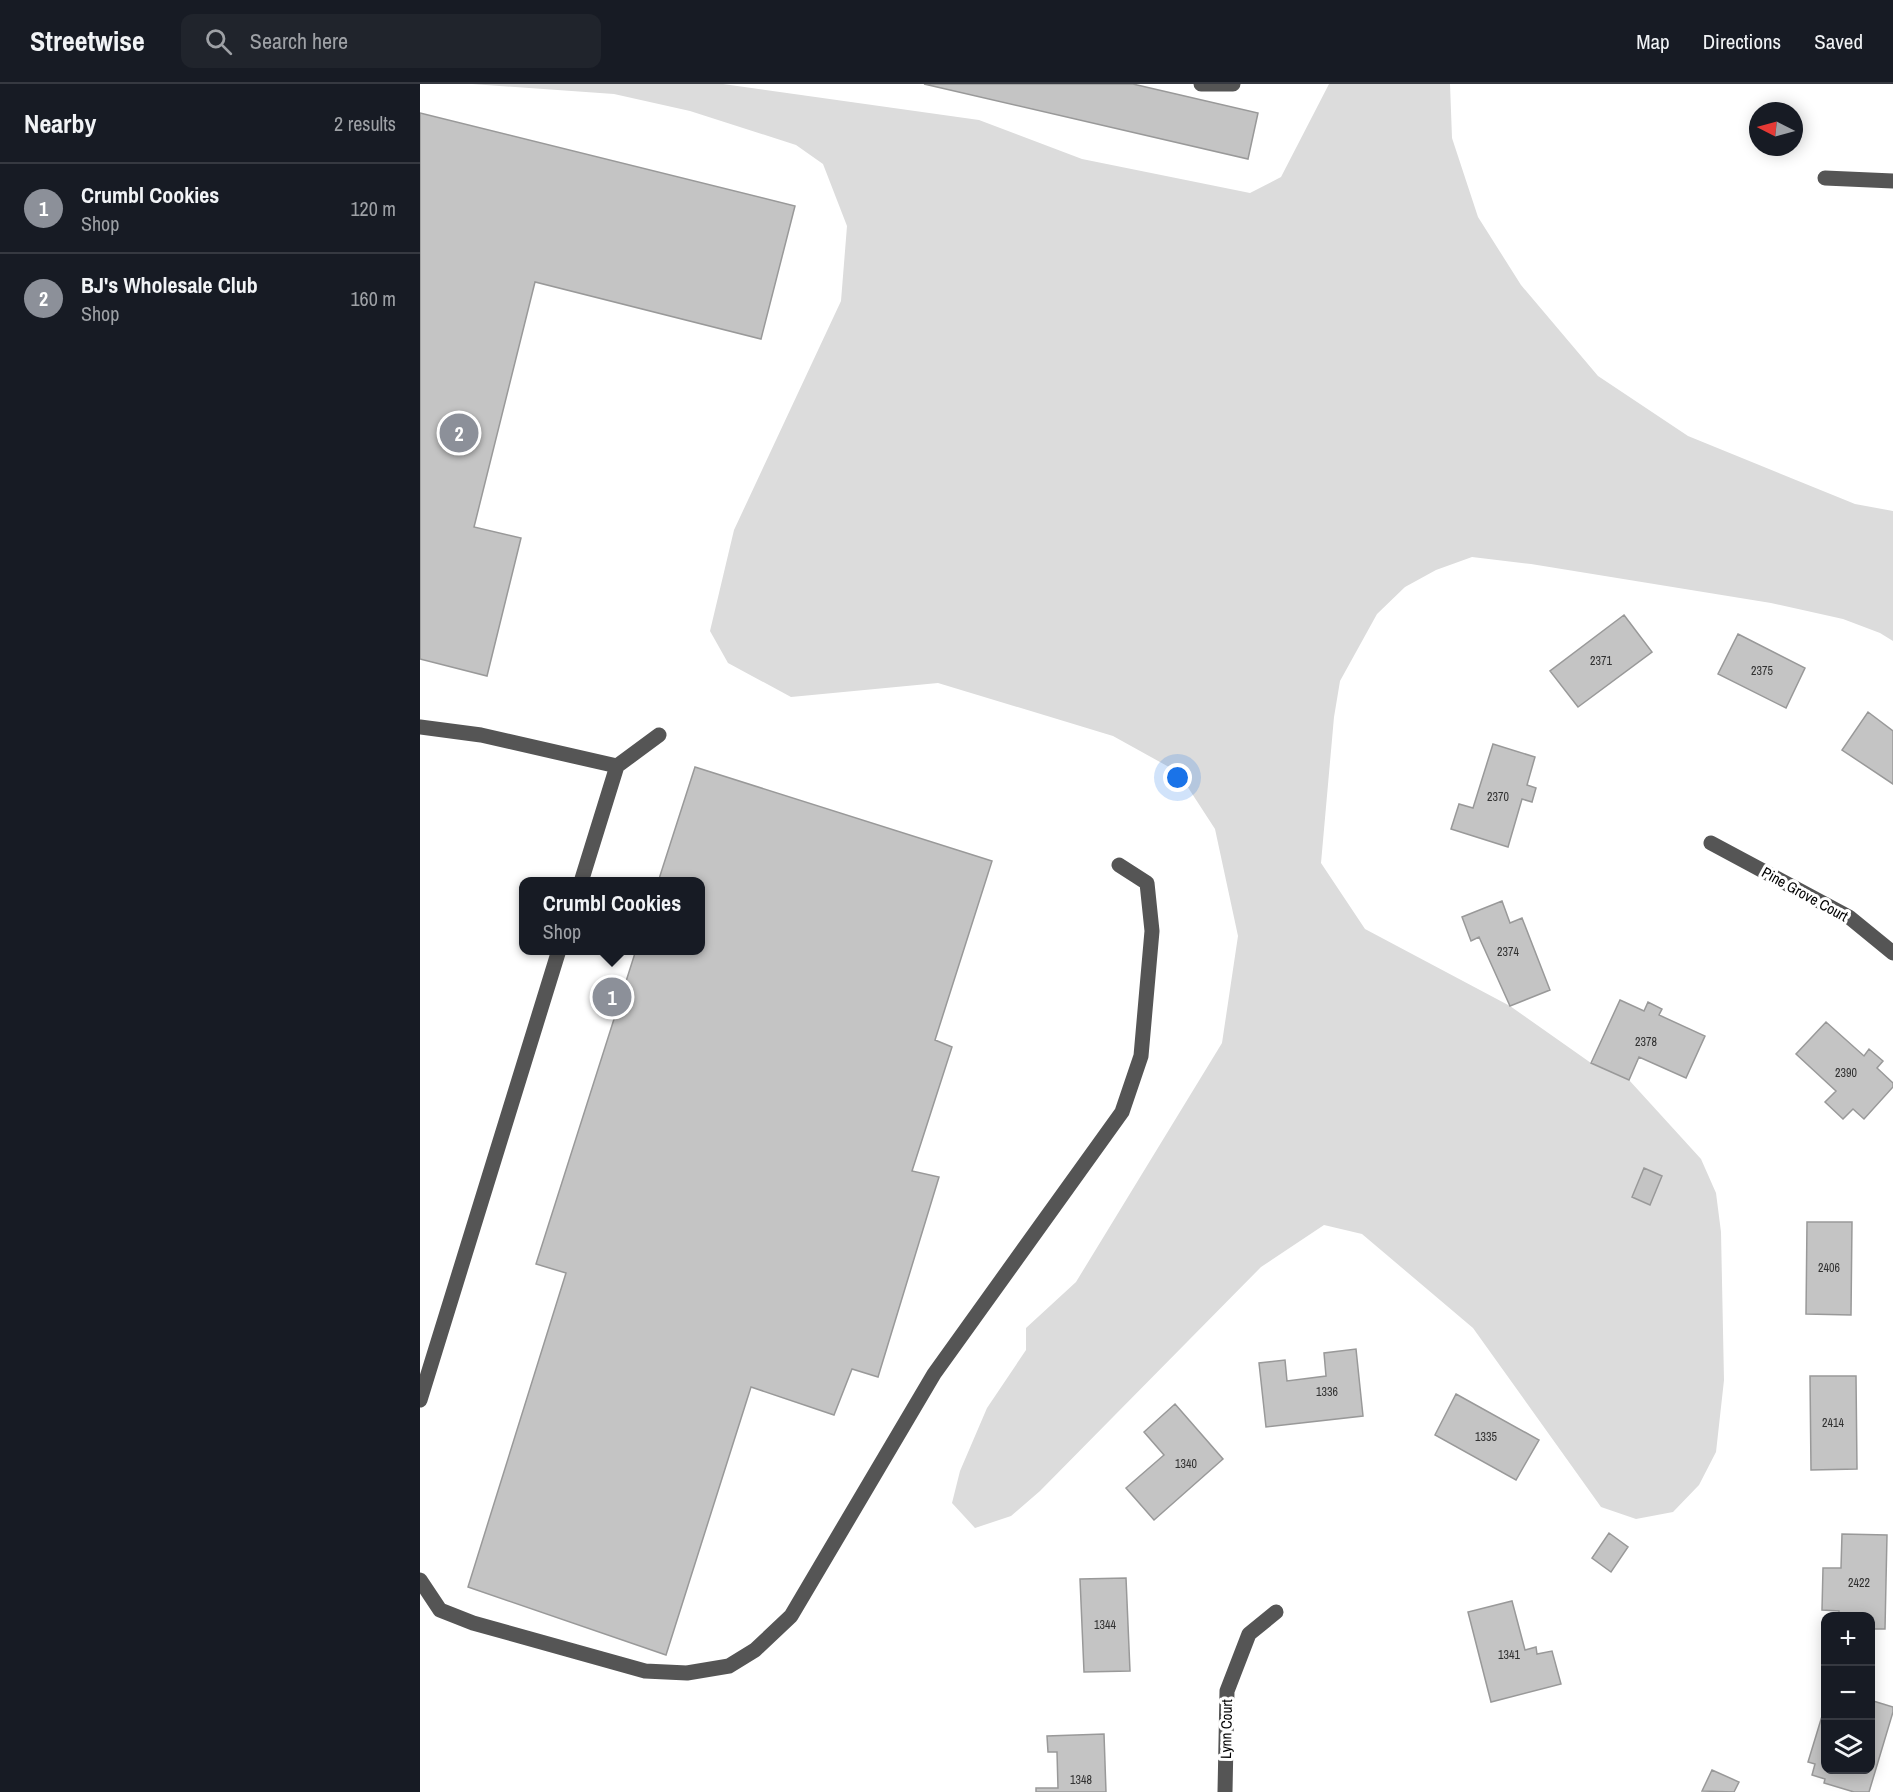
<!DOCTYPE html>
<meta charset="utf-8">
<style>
body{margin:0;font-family:"Archivo Narrow",sans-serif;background:#20242c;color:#f1f3f6}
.controls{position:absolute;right:18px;bottom:18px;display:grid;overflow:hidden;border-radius:12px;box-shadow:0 3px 15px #0003}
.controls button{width:54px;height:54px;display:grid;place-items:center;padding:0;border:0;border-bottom:2px solid #363941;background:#171b24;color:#f1f3f6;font:30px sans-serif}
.compass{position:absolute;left:1329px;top:18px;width:54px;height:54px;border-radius:50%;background:#171b24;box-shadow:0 3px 15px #0003;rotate:276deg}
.you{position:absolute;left:758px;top:694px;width:21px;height:21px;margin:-15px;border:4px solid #fff;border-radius:50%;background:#1a73e8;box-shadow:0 0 0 9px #1a73e833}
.badge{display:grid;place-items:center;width:39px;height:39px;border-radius:50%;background:#8c9099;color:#fff;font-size:20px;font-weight:700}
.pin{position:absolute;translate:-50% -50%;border:3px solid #fff;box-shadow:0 2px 6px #0006}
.popup{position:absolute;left:99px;top:793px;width:186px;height:78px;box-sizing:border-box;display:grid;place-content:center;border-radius:12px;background:#171b24;filter:drop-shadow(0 2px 4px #0005);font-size:20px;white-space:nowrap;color:#9ea1a6}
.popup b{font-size:22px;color:#f1f3f6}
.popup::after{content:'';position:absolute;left:50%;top:100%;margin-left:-12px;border:12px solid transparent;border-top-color:#171b24}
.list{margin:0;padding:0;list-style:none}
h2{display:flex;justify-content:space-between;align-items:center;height:78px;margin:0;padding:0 24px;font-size:26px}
h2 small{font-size:20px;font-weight:400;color:#9ea1a6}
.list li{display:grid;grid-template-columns:39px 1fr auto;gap:18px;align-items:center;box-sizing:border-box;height:90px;padding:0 24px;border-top:2px solid #363941}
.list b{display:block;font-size:22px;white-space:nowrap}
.list p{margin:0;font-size:20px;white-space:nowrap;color:#9ea1a6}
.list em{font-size:20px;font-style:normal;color:#9ea1a6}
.icon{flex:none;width:33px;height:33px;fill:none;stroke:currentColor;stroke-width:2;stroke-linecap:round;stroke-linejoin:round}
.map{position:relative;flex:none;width:1473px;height:1708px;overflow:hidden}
header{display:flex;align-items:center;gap:36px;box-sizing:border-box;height:84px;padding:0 30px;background:#171b24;border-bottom:2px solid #363941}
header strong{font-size:28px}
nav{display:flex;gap:33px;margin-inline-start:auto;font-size:21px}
.search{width:420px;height:54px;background:#20242c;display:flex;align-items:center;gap:15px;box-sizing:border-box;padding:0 21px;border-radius:12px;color:#9ea1a6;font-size:22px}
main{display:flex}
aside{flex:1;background:#171b24}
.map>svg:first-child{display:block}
.green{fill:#dcdcdc}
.building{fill:#c4c4c4;stroke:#999;stroke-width:1.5}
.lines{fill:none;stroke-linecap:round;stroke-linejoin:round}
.minor{stroke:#555;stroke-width:15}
.labels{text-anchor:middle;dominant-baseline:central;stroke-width:6;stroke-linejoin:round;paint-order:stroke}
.number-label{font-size:12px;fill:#313131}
.street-label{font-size:15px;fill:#000;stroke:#fff}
</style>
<header>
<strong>Streetwise</strong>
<div class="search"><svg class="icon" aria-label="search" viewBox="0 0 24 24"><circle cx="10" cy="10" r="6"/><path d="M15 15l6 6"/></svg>Search here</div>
<nav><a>Map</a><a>Directions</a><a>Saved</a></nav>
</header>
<main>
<aside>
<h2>Nearby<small>2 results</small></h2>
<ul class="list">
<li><span class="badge">1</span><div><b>Crumbl Cookies</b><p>Shop</p></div><em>120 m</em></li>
<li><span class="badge">2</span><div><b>BJ's Wholesale Club</b><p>Shop</p></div><em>160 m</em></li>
</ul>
</aside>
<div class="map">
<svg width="1473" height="1708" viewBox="0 0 1473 1708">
<rect width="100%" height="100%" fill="#fff"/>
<!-- green -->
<path class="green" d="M52,0H303L559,36L662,75L830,109L861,93L909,0H1030L1032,54L1058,133L1101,201L1178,292L1268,352L1435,420L1473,427V557L1460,549L1423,535L1351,519L1111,480L1052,473L1016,486L985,503L957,530L920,597L914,633L901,779L945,845L1090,922L1171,979L1209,996L1281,1075L1296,1109L1301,1148L1304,1296L1296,1368L1279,1401L1253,1428L1216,1435L1181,1423L1053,1244L942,1150L904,1141L841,1183L620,1407L591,1432L555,1444L532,1419L540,1387L567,1324L606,1266V1244L656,1198L802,959L818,852L795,745L758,688L693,652L518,599L371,613L308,579L290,547L314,446L421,217L427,142L403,80L376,61L270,27L194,10Z"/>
<!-- building -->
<path class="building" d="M504,0H713L838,29L828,75Z
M0,29L375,122L341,255L115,198L54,443L101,454L67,592L0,575Z
M1204,531L1232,568L1158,623L1130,587Z
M1318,550L1385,584L1366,624L1298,590Z
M1448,628L1473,647V700L1422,666Z
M1073,660L1115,673L1107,701L1116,704L1112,718L1102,715L1088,763L1031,745L1039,720L1053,724Z
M275,683L572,777L515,956L532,963L492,1087L519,1093L458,1293L432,1285L414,1331L331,1303L246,1571L48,1503L146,1189L116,1180L216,866H280V798H238Z
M1082,817L1090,839L1102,834L1130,906L1090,922L1059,853L1051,857L1042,833Z
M1200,916L1224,927L1228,918L1242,925L1239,931L1285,952L1266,994L1219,973L1209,996L1171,979Z
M1406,938L1444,972L1449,965L1463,977L1457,984L1473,999V1003L1444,1035L1433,1025L1423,1035L1405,1018L1416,1007L1376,970Z
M1224,1084L1242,1092L1230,1121L1212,1113Z
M1387,1138H1432L1431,1231L1386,1230Z
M936,1265L943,1332L846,1343L839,1279L865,1276L867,1297L906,1292L904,1269Z
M1390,1292H1436L1437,1385L1391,1386Z
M1036,1310L1119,1356L1096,1396L1015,1351Z
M755,1320L803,1375L734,1436L706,1404L744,1371L724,1348Z
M1189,1449L1208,1463L1191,1488L1172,1474Z
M1422,1450L1467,1451L1465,1545H1450V1532H1419V1527L1402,1526L1403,1484H1421Z
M706,1494L710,1587L664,1588L660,1495Z
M1092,1517L1105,1566L1116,1563L1117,1570L1132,1567L1141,1600L1071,1618L1048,1528Z
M1450,1616L1473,1623V1628L1449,1708H1434L1404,1699L1405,1695L1392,1691L1395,1680L1388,1678L1406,1619V1686H1450Z
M684,1650L686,1708H616V1704H638L637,1668H628L627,1652Z
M1292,1686L1319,1698L1314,1708L1282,1707Z"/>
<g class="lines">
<!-- minor -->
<path class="minor" d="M781,0H813
M1405,94L1473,97
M0,643L61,651L197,682L239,651
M1291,759L1429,833L1473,869
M161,798L197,682
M0,1316L139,866
M0,1496L20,1526L53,1539L225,1587L267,1589L309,1582L335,1566L371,1532L514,1290L702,1028L721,972L732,847L727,799L699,781
M805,1708L807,1607L829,1550L856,1528"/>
</g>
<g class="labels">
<!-- number labels -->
<g class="number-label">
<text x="1181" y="577">2371</text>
<text x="1342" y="587">2375</text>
<text x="1078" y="713">2370</text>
<text x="1088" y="868">2374</text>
<text x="1226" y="958">2378</text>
<text x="1426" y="989">2390</text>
<text x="1409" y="1184">2406</text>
<text x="907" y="1308">1336</text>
<text x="1413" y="1339">2414</text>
<text x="1066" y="1353">1335</text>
<text x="766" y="1380">1340</text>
<text x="1439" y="1499">2422</text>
<text x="685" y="1541">1344</text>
<text x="1089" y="1571">1341</text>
<text x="661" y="1696">1348</text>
</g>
<!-- street labels -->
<g class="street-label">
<text transform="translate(1385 810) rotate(29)">Pine Grove Court</text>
<text transform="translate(806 1645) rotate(-89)">Lynn Court</text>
</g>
</g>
</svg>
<div class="controls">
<button>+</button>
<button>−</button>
<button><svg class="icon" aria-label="layers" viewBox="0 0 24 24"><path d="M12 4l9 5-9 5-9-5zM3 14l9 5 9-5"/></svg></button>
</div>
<svg class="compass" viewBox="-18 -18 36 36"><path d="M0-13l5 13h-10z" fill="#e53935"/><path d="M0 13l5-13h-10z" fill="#9ea1a6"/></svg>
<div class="you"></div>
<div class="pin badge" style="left:192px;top:913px">1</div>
<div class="popup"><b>Crumbl Cookies</b>Shop</div>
<div class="pin badge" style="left:39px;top:349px">2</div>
</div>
</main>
